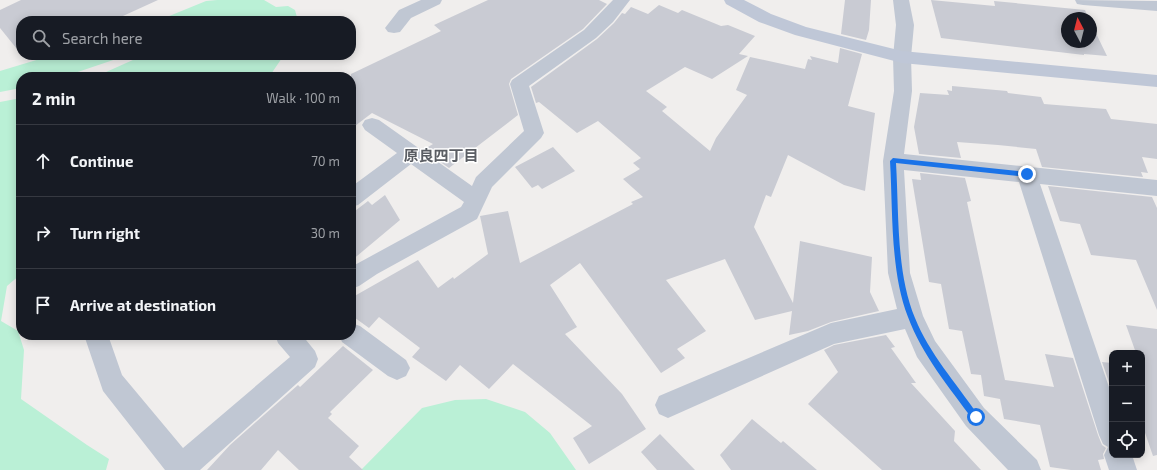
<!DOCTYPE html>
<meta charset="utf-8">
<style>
body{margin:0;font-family:"Exo 2","Noto Sans JP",sans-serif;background:#242831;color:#f1f3f6}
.controls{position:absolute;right:12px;bottom:12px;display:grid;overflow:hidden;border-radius:8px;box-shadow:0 2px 10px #0003}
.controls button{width:36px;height:36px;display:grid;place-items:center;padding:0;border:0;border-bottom:1px solid #363941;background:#171b24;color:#f1f3f6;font:20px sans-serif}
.compass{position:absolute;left:1061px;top:12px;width:36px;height:36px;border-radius:50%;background:#171b24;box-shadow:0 2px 10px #0003;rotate:353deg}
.stop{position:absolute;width:12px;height:12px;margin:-9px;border:3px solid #1a73e8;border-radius:50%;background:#fff}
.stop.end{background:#1a73e8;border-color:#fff;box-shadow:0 1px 4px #0008}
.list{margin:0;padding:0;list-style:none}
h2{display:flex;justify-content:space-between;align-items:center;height:52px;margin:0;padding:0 16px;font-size:17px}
h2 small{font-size:13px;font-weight:400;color:#9ea1a6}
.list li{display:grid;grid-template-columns:26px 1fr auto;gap:12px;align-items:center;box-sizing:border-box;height:72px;padding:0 16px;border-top:1px solid #363941}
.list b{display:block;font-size:15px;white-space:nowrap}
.list em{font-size:13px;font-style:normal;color:#9ea1a6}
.icon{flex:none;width:22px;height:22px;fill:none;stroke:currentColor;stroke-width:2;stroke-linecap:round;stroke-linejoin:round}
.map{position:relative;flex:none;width:1157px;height:470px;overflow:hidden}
.search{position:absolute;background:#171b24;box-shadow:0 2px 10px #0003;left:16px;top:16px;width:340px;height:44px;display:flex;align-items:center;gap:10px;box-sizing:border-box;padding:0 14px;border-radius:16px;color:#9ea1a6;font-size:15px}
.panel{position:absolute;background:#171b24;box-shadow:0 2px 10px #0003;left:16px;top:72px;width:340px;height:268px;border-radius:16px}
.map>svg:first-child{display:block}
.green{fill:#baf0d6}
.building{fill:#c9cbd3}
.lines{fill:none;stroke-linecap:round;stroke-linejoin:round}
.street{fill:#c0c7d3;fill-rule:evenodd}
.secondary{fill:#bfc7d7;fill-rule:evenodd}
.route{fill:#1a73e8}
.labels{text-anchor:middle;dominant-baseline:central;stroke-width:3;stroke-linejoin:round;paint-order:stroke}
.neighbourhood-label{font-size:15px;font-weight:bold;fill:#5a5d63;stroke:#fff}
</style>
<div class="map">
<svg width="1157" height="470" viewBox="0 0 1157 470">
<rect width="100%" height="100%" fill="#f0eeed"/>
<!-- green -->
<path class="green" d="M217,0H264L276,7L288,6L295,10L298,21H157L206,1Z
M53,55H128L63,77H21V88L0,92V71Z
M144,55H284L269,77H95Z
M21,98V274L7,286L1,321L18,331L24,350L21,399L87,445L109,459L106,470H0V102Z
M486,399L525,412L550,433L576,470H361L422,408L455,400Z"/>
<!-- building -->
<path class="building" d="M21,0H158L112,21H21V54L0,28V10Z
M488,0H599L607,4L583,29L511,79L509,84L518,115L449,168L423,150L433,144L372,113L351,129V74L441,31L434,25Z
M845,0H871L869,30L866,40L841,34Z
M931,0L995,6L994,1L1085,10L1088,18H1067V42H1091V23L1107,56L1084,54V55L941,38Z
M659,5L678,13L682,10L721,26L728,25L755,36L739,54L748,56L712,79L685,67L646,91L667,107L662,111L710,151L716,138L747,95L736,90L750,57L805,69L808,59L812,60L810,56L838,63L840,48L862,54L848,106L875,113L865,191L844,185L788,155L771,197L766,195L754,227L793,303L800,241L872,257L870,292L879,311L831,322L808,331L789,335L792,311L755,320L725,259L666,280L706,331L677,349L685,358L661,373L580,263L550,285L577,327L565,334L622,394L646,429L589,464L573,438L592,426L513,364L489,389L460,365L446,381L412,357L420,348L379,317L369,328L351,315V298L418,260L438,288L453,277L454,279L488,254L480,216L508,211L520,263L633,204L631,202L643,197L623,179L640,169L633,163L641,158L598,121L577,133L539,102L536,103L531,87L597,39L614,23L622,13L625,14L631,7L648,14Z
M952,86L1007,91L1008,93L1041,97L1044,104L1106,109L1111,119L1157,124V159L1142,157L1148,173L1141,172L1143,177L1042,167L1036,149L998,145L957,142L961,158L919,154L914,127L920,93L949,95L947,90L952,91Z
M553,147L575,171L542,189L538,185L532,188L515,167Z
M920,173L965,178L971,201L967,202L1005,380L1054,387L1045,354L1073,358L1098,435L1102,445L1106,448L1103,454L1104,459L1098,460L1101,470H1071L1050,467L1040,425L1004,419L1000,399L984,396L981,375L971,374L962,331L949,329L941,284L929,282L912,179L921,180Z
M1048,186L1152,197L1157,208V310L1136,260L1091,255L1080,224L1060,221Z
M385,195L400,220L351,261V214L368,201L372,205Z
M1126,325L1157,329V455L1153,456L1142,424V353H1136Z
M886,335L895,347L891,348L916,383H911L955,431L954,441L981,470H882L808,404L838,372L824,350L834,345Z
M343,346L373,370L330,412L332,414L328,418L359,446L349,457L363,470H299L278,450L261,470H207L230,445L298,385L300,387Z
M1102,362L1112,363V391Z
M752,419L781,443L783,441L817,470H731L720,455Z
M660,434L695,470H657L641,452Z"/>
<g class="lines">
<!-- street -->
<path class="street" d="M421,0H442L440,4L411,18L400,32L394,33L388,32L385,28L399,10Z
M613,0H630L613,22L596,38L529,86L544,133L541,138L492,187L477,219L377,274L359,286L351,289V267L461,207L464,202L411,164L358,205L351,207V187L397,153L365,130L362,125L365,120L372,118L379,120L472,186L476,177L524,131L510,84L512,80L584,30Z
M893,0H909L914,25L911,57L912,91L904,154L1157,180V196L1040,184L1112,396V455H1132L1137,470H1109L1104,455L1108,447L1103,444L1099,435L1019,182L904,170L910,273L923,316L935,341L984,408L1037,460L1041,470H1008L966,426L917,357L905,329L834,344L668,418L659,414L655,405L659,396L831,323L897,309L888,273L883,161L894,91L893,57L896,25Z
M1075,0L1157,1V11L1083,5L1077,4Z
M351,323L360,326L406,360L410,368L406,376L397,380L388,376L342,342L339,335H351Z
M84,335H108L122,375L183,448L290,357L278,343L275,335H302L315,351L318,359L315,367L200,470H165L103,391Z"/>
<!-- secondary -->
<path class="secondary" d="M724,0H744L771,14L806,27L902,51L1157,75V87L902,63L795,35L759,22L726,4Z"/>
</g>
<!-- route -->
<path class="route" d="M893,158L1027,172L1030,174L1027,177L896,163C899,212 896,273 915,318C929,353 956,383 978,415V420L976,421L973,420C949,387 922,355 908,317C890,271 893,211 890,161Z"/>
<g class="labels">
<!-- neighbourhood labels -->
<g class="neighbourhood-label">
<text x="441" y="155">原良四丁目</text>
</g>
</g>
</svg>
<div class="controls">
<button>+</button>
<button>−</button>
<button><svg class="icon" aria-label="locate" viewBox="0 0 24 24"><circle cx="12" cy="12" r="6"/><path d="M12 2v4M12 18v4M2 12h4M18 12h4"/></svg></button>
</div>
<svg class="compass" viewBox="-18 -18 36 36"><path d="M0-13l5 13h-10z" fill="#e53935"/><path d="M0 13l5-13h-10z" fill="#9ea1a6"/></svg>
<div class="stop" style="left:976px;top:417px"></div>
<div class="stop end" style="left:1027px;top:174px"></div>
<div class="search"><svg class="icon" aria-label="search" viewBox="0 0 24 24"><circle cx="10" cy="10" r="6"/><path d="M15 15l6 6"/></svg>Search here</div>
<section class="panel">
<h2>2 min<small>Walk · 100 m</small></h2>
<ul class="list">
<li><svg class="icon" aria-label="ahead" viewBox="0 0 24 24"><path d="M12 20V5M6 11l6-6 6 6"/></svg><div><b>Continue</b></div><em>70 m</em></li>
<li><svg class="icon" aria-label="right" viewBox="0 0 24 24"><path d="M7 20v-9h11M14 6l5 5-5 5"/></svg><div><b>Turn right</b></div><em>30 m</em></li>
<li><svg class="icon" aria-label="arrive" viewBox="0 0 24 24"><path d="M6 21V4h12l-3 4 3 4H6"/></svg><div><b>Arrive at destination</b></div></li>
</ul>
</section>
</div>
